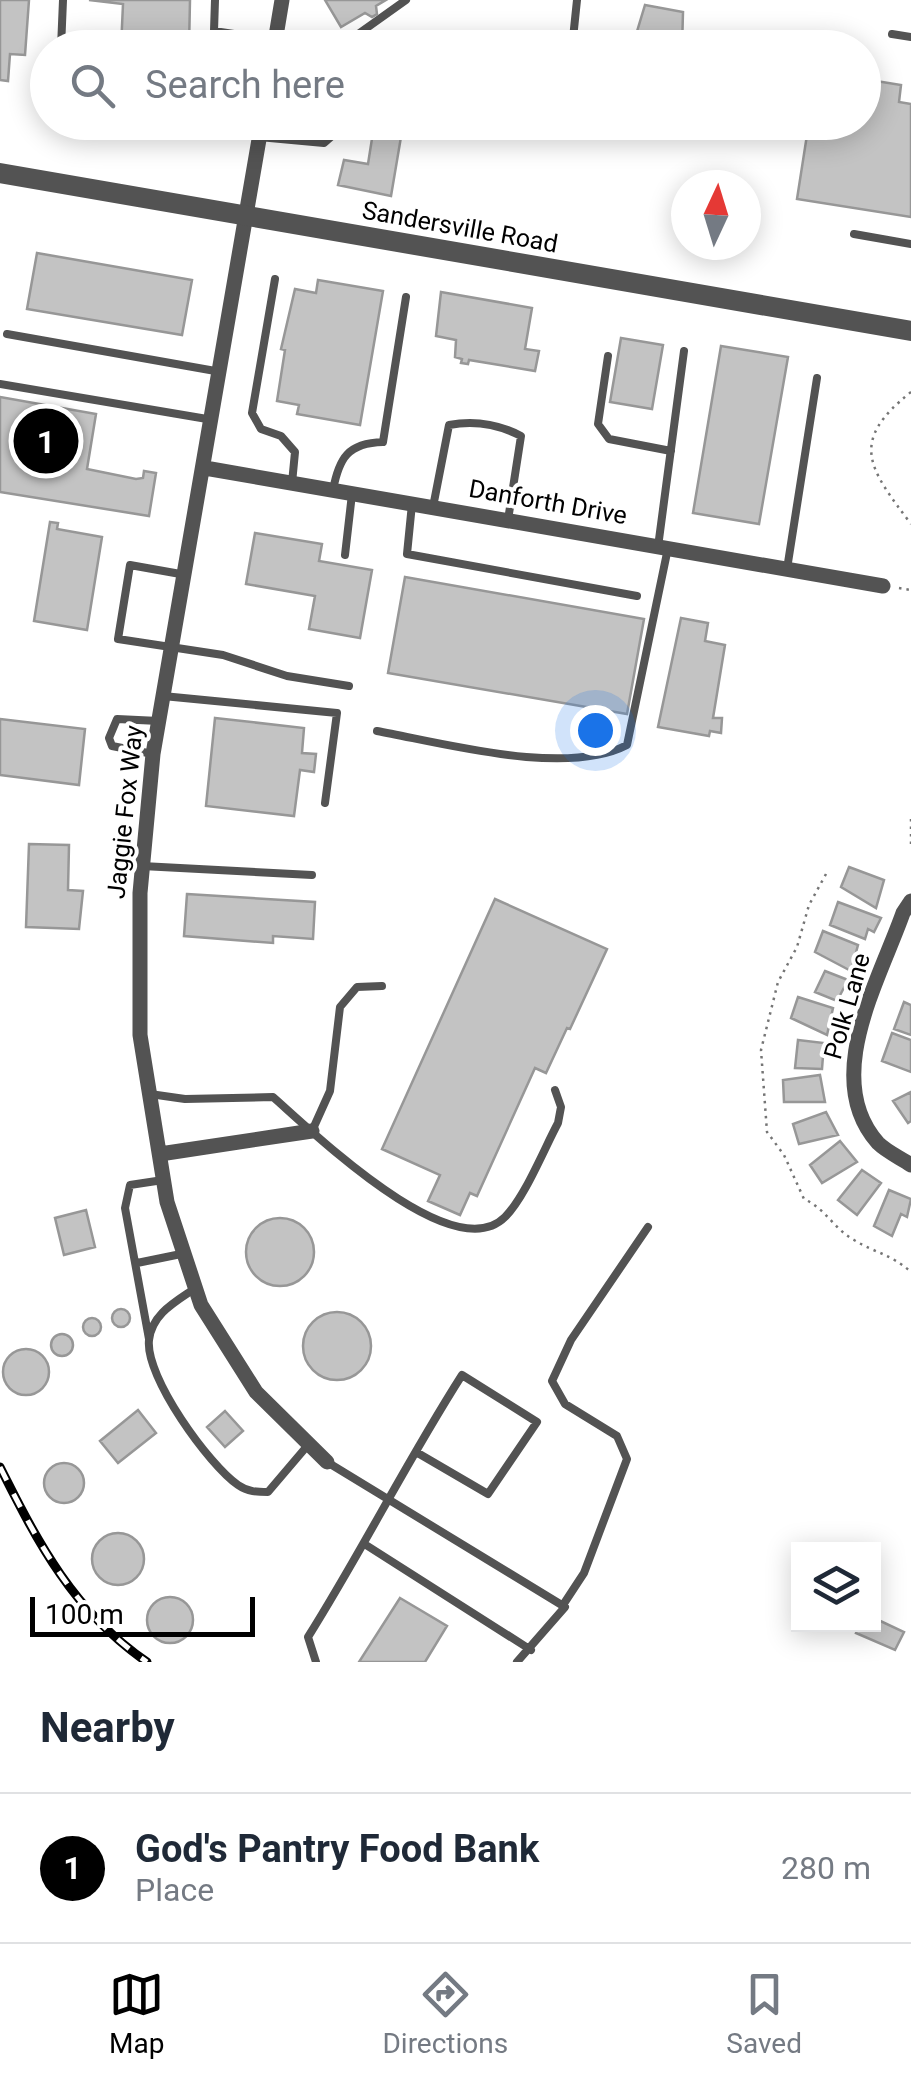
<!DOCTYPE html>
<style>
body{margin:0;font-family:Roboto,sans-serif;background:#f6f6f7;color:#1f2937}
.controls{position:absolute;right:30px;bottom:30px;display:grid;overflow:hidden;border-radius:0px;box-shadow:0 5px 25px #0003}
.controls button{width:90px;height:90px;display:grid;place-items:center;padding:0;border:0;border-bottom:2px solid #e0e1e3;background:#fff;color:#1f2937;font:50px sans-serif}
.compass{position:absolute;left:671px;top:170px;width:90px;height:90px;border-radius:50%;background:#fff;box-shadow:0 5px 25px #0003;rotate:4deg}
.scale{position:absolute;left:30px;bottom:25px;width:225px;box-sizing:border-box;padding-left:10px;border:5px solid #000;border-top:0;font-size:28px;line-height:35px;white-space:nowrap;color:#000;-webkit-text-stroke:8px #fff;paint-order:stroke}
.you{position:absolute;left:595px;top:730px;width:35px;height:35px;margin:-25px;border:8px solid #fff;border-radius:50%;background:#1a73e8;box-shadow:0 0 0 15px #1a73e833}
.badge{display:grid;place-items:center;width:65px;height:65px;border-radius:50%;background:#000;color:#fff;font-size:32px;font-weight:700}
.pin{position:absolute;translate:-50% -50%;border:5px solid #fff;box-shadow:0 2px 10px #0006}
.list{margin:0;padding:0;list-style:none}
h2{display:flex;justify-content:space-between;align-items:center;height:130px;margin:0;padding:0 40px;font-size:42px}
h2 small{font-size:32px;font-weight:400;color:#747a83}
.list li{display:grid;grid-template-columns:65px 1fr auto;gap:30px;align-items:center;box-sizing:border-box;height:150px;padding:0 40px;border-top:2px solid #e0e1e3}
.list b{display:block;font-size:38px;white-space:nowrap}
.list p{margin:0;font-size:32px;white-space:nowrap;color:#747a83}
.list em{font-size:32px;font-style:normal;color:#747a83}
.icon{flex:none;width:55px;height:55px;fill:none;stroke:currentColor;stroke-width:2;stroke-linecap:round;stroke-linejoin:round}
.map{position:relative;flex:none;width:911px;height:1662px;overflow:hidden}
.search{position:absolute;background:#fff;box-shadow:0 5px 25px #0003;left:30px;right:30px;top:30px;height:110px;display:flex;align-items:center;gap:25px;box-sizing:border-box;padding:0 35px;border-radius:55px;color:#747a83;font-size:38px}
.sheet{height:280px;background:#fff}
nav{display:flex;justify-content:space-around;align-items:center;box-sizing:border-box;height:140px;border-top:2px solid #e0e1e3;background:#fff;font-size:28px;color:#747a83}
nav a{display:grid;justify-items:center;gap:5px}
nav .on{color:#000}
.map>svg:first-child{display:block}
.building{fill:#c3c3c3;stroke:#979797;stroke-width:2.5}
.lines{fill:none;stroke-linecap:round;stroke-linejoin:round}
.path{stroke:#757575;stroke-width:2.5;stroke-dasharray:2.5 5;stroke-linecap:butt}
.service{stroke:#535353;stroke-width:8}
.minor{stroke:#535353;stroke-width:15}
.tertiary{stroke:#535353;stroke-width:20}
.rail-casing{stroke:#000;stroke-width:9}
.rail{stroke:#fff;stroke-width:5;stroke-dasharray:15;stroke-linecap:butt}
.labels{text-anchor:middle;dominant-baseline:central;stroke-width:8;stroke-linejoin:round;paint-order:stroke}
.street-label{font-size:25px;fill:#000;stroke:#fff}
</style>
<div class="map">
<svg width="911" height="1662" viewBox="0 0 911 1662">
<rect width="100%" height="100%" fill="#fff"/>
<!-- building -->
<path class="building" d="M0,0H29L25,55L10,54L8,81L0,80Z
M89,0H190L189,48H121L123,4Z
M325,0H386L376,6L377,14L372,17L365,13L341,27Z
M645,5L683,12L682,48H632Z
M864,79L901,85L899,102L911,104V217L797,199L809,122H864Z
M374,126L402,131L391,196L338,185L344,160L368,164Z
M37,253L192,280L182,335L27,309Z
M318,280L383,291L360,425L297,414L299,405L277,401L285,350L281,349L295,289L316,293Z
M441,292L532,308L525,349L539,351L535,371L469,360L468,364L461,363L462,359L455,357L456,340L436,336Z
M621,338L663,345L652,409L610,402Z
M721,346L788,357L759,524L693,513Z
M0,397L96,414L87,469L136,479L143,478L144,471L156,473L149,516L0,492Z
M50,522L58,523L57,529L102,537L87,630L34,621Z
M255,533L322,544L319,561L372,570L360,638L309,629L315,596L246,584Z
M405,577L644,619L627,714L388,673Z
M681,618L708,623L705,641L725,645L713,718H722L721,733L710,731L709,736L658,727Z
M215,718L304,728L302,753L316,754L314,772L300,770L294,816L206,806Z
M0,719L85,729L79,785L0,775Z
M29,844L69,845L68,890L83,891L79,929L26,927Z
M849,867L884,880L876,908L841,887Z
M187,894L315,902L313,939L273,936V943L184,936Z
M495,899L607,949L570,1029L567,1028L546,1073L535,1068L477,1196L470,1193L460,1215L428,1201L440,1175L382,1149Z
M838,902L881,918L874,932L868,929L865,939L830,925Z
M823,931L858,945L851,971L815,952Z
M825,971L848,980L837,1001L815,992Z
M798,997L833,1008L827,1035L791,1018Z
M904,1002L911,1005V1035L894,1029Z
M892,1033L911,1040V1072L882,1061Z
M798,1040L824,1043L822,1069L795,1068Z
M820,1075L825,1102H784L783,1080Z
M911,1092V1121L908,1123L893,1101Z
M826,1112L838,1135L799,1144L793,1124Z
M840,1141L857,1162L822,1183L810,1165Z
M862,1170L881,1183L857,1215L838,1200Z
M889,1190L911,1199L907,1217L901,1214L892,1236L874,1226Z
M86,1210L95,1247L64,1255L55,1218Z
M246 1252a34 34 0 1 1 68 0a34 34 0 1 1-68 0Z
M112 1318a9 9 0 1 1 18 0a9 9 0 1 1-18 0Z
M303 1346a34 34 0 1 1 68 0a34 34 0 1 1-68 0Z
M83 1327a9 9 0 1 1 18 0a9 9 0 1 1-18 0Z
M51 1345a11 11 0 1 1 22 0a11 11 0 1 1-22 0Z
M3 1372a23 23 0 1 1 46 0a23 23 0 1 1-46 0Z
M138,1410L156,1433L118,1463L100,1441Z
M225,1411L243,1431L225,1447L207,1427Z
M44 1483a20 20 0 1 1 40 0a20 20 0 1 1-40 0Z
M92 1559a26 26 0 1 1 52 0a26 26 0 1 1-52 0Z
M147 1620a23 23 0 1 1 46 0a23 23 0 1 1-46 0Z
M400,1598L447,1626L425,1662H359Z
M874,1618L904,1632L895,1650L856,1633L860,1624H874Z"/>
<g class="lines">
<!-- path -->
<path class="path" d="M911,392C848,442 869,468 911,524
M899,588L911,590
M911,819V848
M826,874L809,905L797,947L778,982L761,1050L767,1132L784,1155L804,1199C826,1209 834,1229 854,1240C875,1253 891,1254 911,1272"/>
<!-- service -->
<path class="service" d="M215,0L214,31L275,40
M892,34L911,37
M347,42L406,0
M61,48L63,0
M572,48L577,0
M259,137L324,143L332,136L334,122
M854,234L911,244
M275,279L252,413L261,429L281,436L295,452L292,483
M7,334L221,372
M608,356L598,424L609,439L671,451
M0,384L213,420
M333,490C339,458 348,443 383,442L406,297
M412,504L407,554L637,596
M433,507L449,425C475,420 498,424 521,436L508,520
M658,547L684,351
M345,555L352,494
M787,569L817,378
M186,575L130,565L118,639L223,655L287,676L349,686
M163,696L337,713L325,803
M377,731C443,743 566,777 627,745L668,548
M153,754L112,746L109,738L117,719L159,721
M142,866L312,875
M150,1094L185,1099L273,1097C313,1132 453,1269 505,1217C525,1197 544,1149 558,1123L561,1107L555,1090
M312,1131L330,1091L340,1007L357,987L382,986
M137,1263L181,1254
M194,1289C175,1302 152,1314 149,1340C145,1377 209,1465 238,1485C248,1492 257,1492 268,1492L308,1445
M149,1339L125,1208L130,1185L163,1180
M327,1462L565,1607L517,1662
M366,1545L531,1650
M563,1605L584,1573L627,1459L617,1436L565,1404L552,1381L571,1340L648,1227
M316,1662L308,1637C362,1551 407,1461 462,1375L537,1422L488,1494L416,1452"/>
<!-- minor -->
<path class="minor" d="M274,48L282,0
M262,122L153,754L140,893V1035L167,1202L201,1305L256,1392L327,1462
M205,468L883,586
M911,901L903,913C879,981 821,1079 878,1143C887,1152 901,1158 911,1165
M160,1154L312,1131"/>
<!-- tertiary -->
<path class="tertiary" d="M0,173L911,331"/>
<!-- rail casing -->
<g class="rail-casing">
<path id="rail" d="M0,1467C38,1543 74,1612 147,1662"/>
</g>
<!-- rail -->
<use href="#rail" class="rail"/>
</g>
<g class="labels">
<!-- street labels -->
<g class="street-label">
<text transform="translate(460 227) rotate(10)">Sandersville Road</text>
<text transform="translate(548 502) rotate(10)">Danforth Drive</text>
<text transform="translate(125 812) rotate(-84)">Jaggie Fox Way</text>
<text transform="translate(847 1006) rotate(-74)">Polk Lane</text>
</g>
</g>
</svg>
<div class="controls">
<button><svg class="icon" aria-label="layers" viewBox="0 0 24 24"><path d="M12 4l9 5-9 5-9-5zM3 14l9 5 9-5"/></svg></button>
</div>
<svg class="compass" viewBox="-18 -18 36 36"><path d="M0-13l5 13h-10z" fill="#e53935"/><path d="M0 13l5-13h-10z" fill="#747a83"/></svg>
<div class="scale">100 m</div>
<div class="you"></div>
<div class="pin badge" style="left:46px;top:441px">1</div>
<div class="search"><svg class="icon" aria-label="search" viewBox="0 0 24 24"><circle cx="10" cy="10" r="6"/><path d="M15 15l6 6"/></svg>Search here</div>
</div>
<section class="sheet">
<h2>Nearby<small></small></h2>
<ul class="list">
<li><span class="badge">1</span><div><b>God's Pantry Food Bank</b><p>Place</p></div><em>280 m</em></li>
</ul>
</section>
<nav>
<a class="on"><svg class="icon" aria-label="map" viewBox="0 0 24 24"><path d="M3 6l6-2 6 2 6-2v14l-6 2-6-2-6 2zM9 4v14M15 6v14"/></svg>Map</a>
<a><svg class="icon" aria-label="directions" viewBox="0 0 24 24"><path d="M12 3l9 9-9 9-9-9zM9 14v-3h6M13 9l2 2-2 2"/></svg>Directions</a>
<a><svg class="icon" aria-label="saved" viewBox="0 0 24 24"><path d="M7 4h10v16l-5-4-5 4z"/></svg>Saved</a>
</nav>
